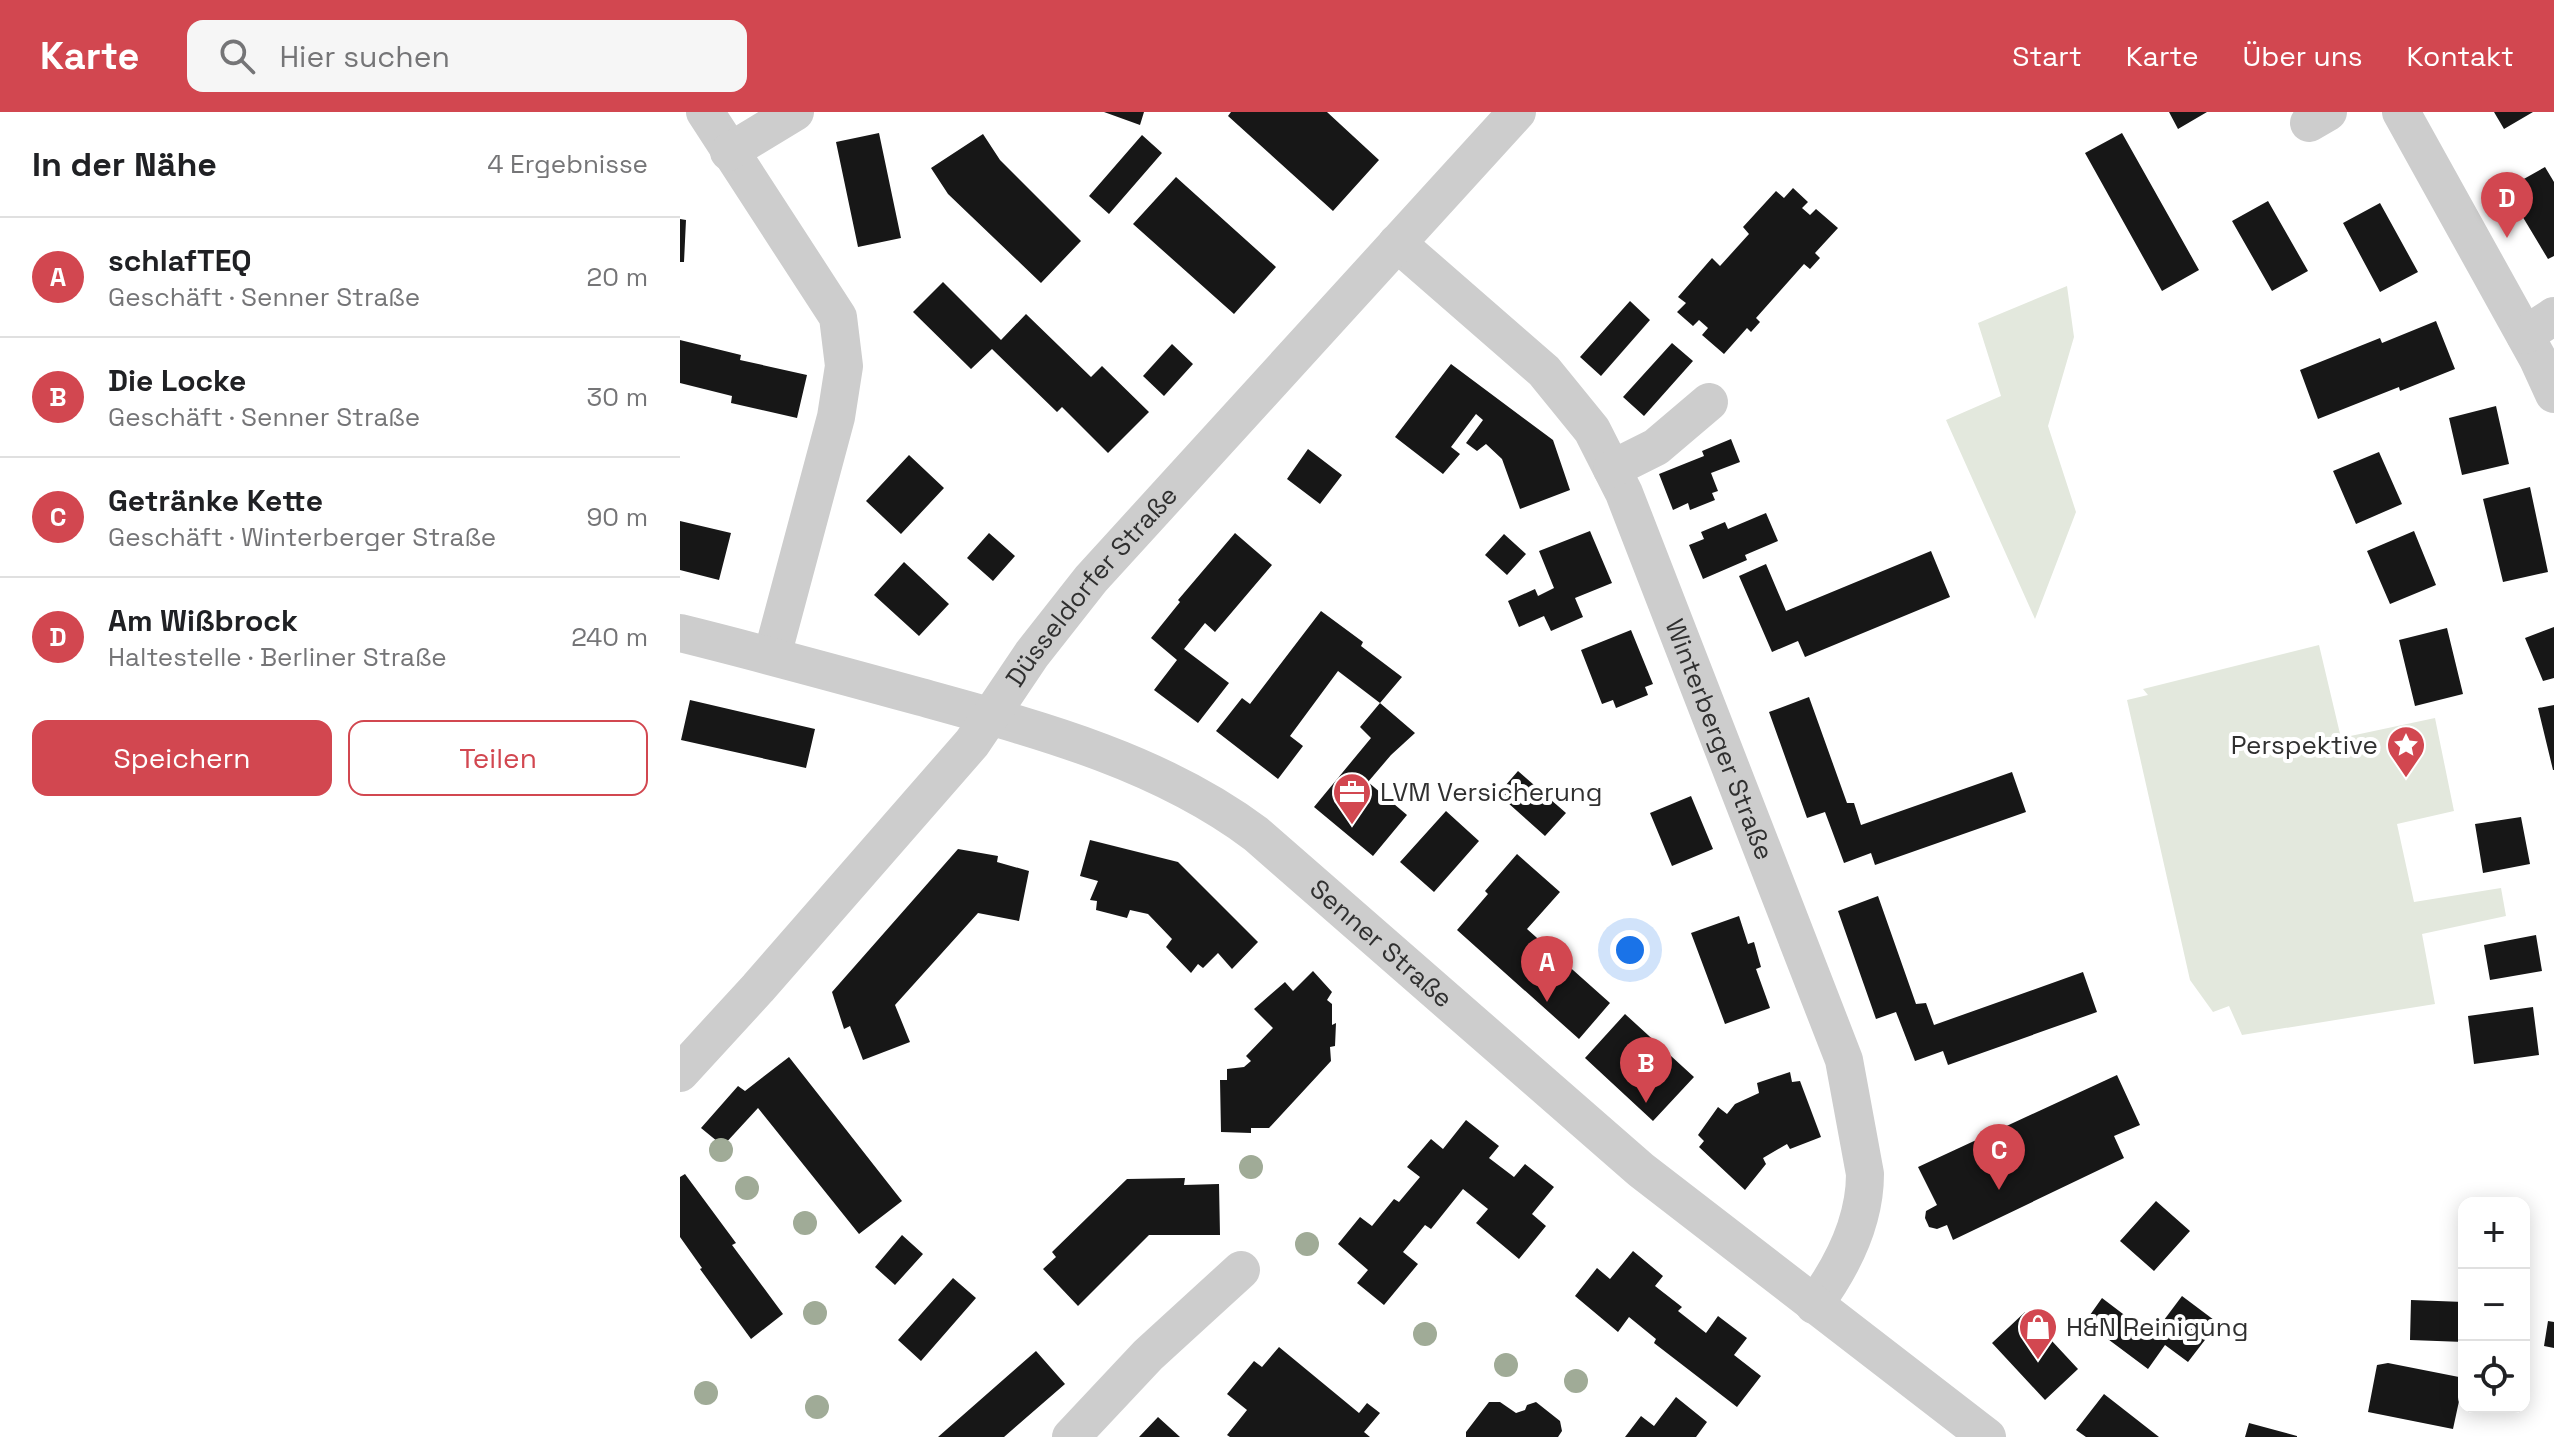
<!DOCTYPE html>
<html lang="de">
<meta charset="utf-8">
<style>
body{margin:0;font-family:"Space Grotesk",sans-serif;background:#f6f6f6;color:#202124}
.controls{position:absolute;right:24px;bottom:24px;display:grid;overflow:hidden;border-radius:16px;box-shadow:0 4px 20px #0003}
.controls button{width:72px;height:72px;display:grid;place-items:center;padding:0;border:0;border-bottom:2px solid #e0e0e0;background:#fff;color:#202124;font:40px sans-serif}
.you{position:absolute;left:950px;top:838px;width:28px;height:28px;margin:-20px;border:6px solid #fff;border-radius:50%;background:#1a73e8;box-shadow:0 0 0 12px #1a73e833}
.badge{display:grid;place-items:center;width:52px;height:52px;border-radius:50%;background:#d24750;color:#fff;font-size:26px;font-weight:700}
.pin{position:absolute;translate:-50% -66px;filter:drop-shadow(0 2px 4px #0008)}
.pin::after{content:'';position:absolute;top:42px;width:28px;height:24px;background:inherit;clip-path:polygon(0 0,100% 0,50% 100%)}
.list{margin:0;padding:0;list-style:none}
h2{display:flex;justify-content:space-between;align-items:center;height:104px;margin:0;padding:0 32px;font-size:34px}
h2 small{font-size:26px;font-weight:400;color:#757577}
.list li{display:grid;grid-template-columns:52px 1fr auto;gap:24px;align-items:center;box-sizing:border-box;height:120px;padding:0 32px;border-top:2px solid #e0e0e0}
.list b{display:block;font-size:30px;white-space:nowrap}
.list p{margin:0;font-size:26px;white-space:nowrap;color:#757577}
.list em{font-size:26px;font-style:normal;color:#757577}
.actions{display:flex;gap:16px;padding:24px 32px}
.actions a{flex:1;padding:18px 0;border:2px solid #d24750;border-radius:16px;text-align:center;font-size:28px;color:#d24750}
.actions .main{background:#d24750;color:#fff}
.icon{flex:none;width:44px;height:44px;fill:none;stroke:currentColor;stroke-width:2;stroke-linecap:round;stroke-linejoin:round}
.map{position:relative;flex:none;width:1874px;height:1325px;overflow:hidden}
header{display:flex;align-items:center;gap:48px;box-sizing:border-box;height:112px;padding:0 40px;background:#d24750;color:#fff}
header strong{font-size:38px}
nav{display:flex;gap:44px;margin-inline-start:auto;font-size:28px}
.search{width:560px;height:72px;background:#f6f6f6;display:flex;align-items:center;gap:20px;box-sizing:border-box;padding:0 28px;border-radius:16px;color:#757577;font-size:30px}
main{display:flex}
aside{flex:1;background:#fff}
.map>svg:first-child{display:block}
.green{fill:#e3e8dd}
.building{fill:#171717}
.lines{fill:none;stroke-linecap:round;stroke-linejoin:round}
.minor{stroke:#cdcdcd;stroke-width:38}
.tree{fill:#a0ab97}
.labels{text-anchor:middle;dominant-baseline:central;stroke-width:8;stroke-linejoin:round;paint-order:stroke}
.street-label{font-size:26px;fill:#303030;stroke:#fff}
.poi-label{font-size:26px;fill:#303030;stroke:#fff;text-anchor:start}
</style>
<header>
<strong>Karte</strong>
<div class="search"><svg class="icon" aria-label="search" viewBox="0 0 24 24"><circle cx="10" cy="10" r="6"/><path d="M15 15l6 6"/></svg>Hier suchen</div>
<nav><a>Start</a><a>Karte</a><a>Über uns</a><a>Kontakt</a></nav>
</header>
<main>
<aside>
<h2>In der Nähe<small>4 Ergebnisse</small></h2>
<ul class="list">
<li><span class="badge">A</span><div><b>schlafTEQ</b><p>Geschäft · Senner Straße</p></div><em>20 m</em></li>
<li><span class="badge">B</span><div><b>Die Locke</b><p>Geschäft · Senner Straße</p></div><em>30 m</em></li>
<li><span class="badge">C</span><div><b>Getränke Kette</b><p>Geschäft · Winterberger Straße</p></div><em>90 m</em></li>
<li><span class="badge">D</span><div><b>Am Wißbrock</b><p>Haltestelle · Berliner Straße</p></div><em>240 m</em></li>
</ul>
<div class="actions"><a class="main">Speichern</a><a>Teilen</a></div>
</aside>
<div class="map">
<svg width="1874" height="1325" viewBox="0 0 1874 1325">
<rect width="100%" height="100%" fill="#fff"/>
<!-- green -->
<path class="green" d="M1387,174L1394,225L1368,314L1396,400L1355,507L1266,308L1321,284L1298,211Z
M1639,533L1661,626L1755,606L1774,699L1717,712L1734,790L1821,776L1826,804L1742,822L1755,892L1562,923L1549,894L1533,900L1510,868L1447,588L1468,583L1463,577Z"/>
<!-- building -->
<path class="building" d="M424,0H464L460,13Z
M551,0H647L699,48L653,99L548,4Z
M1489,0H1527L1498,17Z
M1814,0H1853L1824,17Z
M199,21L221,126L178,135L156,30Z
M1442,21L1519,158L1482,179L1405,41Z
M303,22L320,48L401,129L361,171L268,82L251,56Z
M462,23L482,41L429,102L409,84Z
M1865,55L1874,70V144L1868,147L1826,77Z
M496,65L596,155L554,202L453,112Z
M1113,76L1128,90L1122,96L1130,103L1136,97L1158,116L1135,141L1140,146L1130,157L1124,152L1076,206L1080,210L1071,220L1067,216L1044,242L1022,223L1028,216L1019,208L1013,214L997,200L1006,191L998,185L1032,146L1040,154L1069,122L1063,115L1096,79L1104,86Z
M1588,89L1628,159L1592,179L1552,109Z
M1700,91L1738,160L1700,180L1663,111Z
M0,107L6,108L4,150H0Z
M263,170L321,228L346,202L411,265L422,254L469,300L428,341L382,295L377,300L312,237L291,257L233,200Z
M950,189L970,208L921,264L900,245Z
M1756,209L1775,257L1720,279L1719,275L1638,307L1620,258L1700,226L1702,231Z
M0,228L61,243L60,248L127,263L117,306L51,291L52,284L0,271Z
M992,231L1013,249L964,304L943,285Z
M492,232L513,252L484,284L463,264Z
M771,252L873,328L890,378L840,397L822,347L806,332L797,339L786,331L803,308L796,302L771,335L780,342L763,362L715,325Z
M1816,294L1829,352L1782,363L1769,306Z
M1051,327L1060,350L1031,361L1038,379L1032,381L1035,388L1010,398L1008,391L993,398L979,362L1024,344L1022,339Z
M628,337L662,363L640,392L607,367Z
M1699,340L1722,392L1676,412L1653,359Z
M229,343L264,376L221,422L186,389Z
M1850,375L1868,460L1823,470L1803,387Z
M1086,401L1098,429L1065,443L1067,448L1023,467L1009,433L1024,427L1021,420L1045,410L1048,417Z
M0,409L51,421L39,468L0,458Z
M910,419L932,471L895,486L903,505L871,519L864,504L839,515L828,489L855,477L858,484L874,476L859,439Z
M1734,419L1756,473L1710,492L1687,439Z
M309,421L335,444L313,469L287,446Z
M555,421L592,453L535,520L525,511L504,537L549,571L518,611L474,578L497,548L471,526L500,490L498,488Z
M824,422L846,442L827,463L805,443Z
M1251,439L1270,485L1125,545L1118,529L1092,540L1059,464L1086,452L1106,499Z
M224,450L269,492L239,524L194,483Z
M641,499L683,530L681,534L722,565L700,591L735,621L711,643L688,670L727,703L693,744L634,695L691,626L680,615L700,591L658,559L610,624L623,634L598,667L536,619L562,586L570,592Z
M1874,515V566L1863,569L1845,526Z
M1767,516L1783,582L1735,594L1719,528Z
M951,518L973,572L965,575L968,583L936,596L933,588L922,592L901,538Z
M1129,585L1167,691H1174L1181,713L1332,660L1346,700L1195,753L1191,741L1164,751L1145,700L1127,706L1089,600Z
M10,588L135,617L126,656L1,628Z
M1874,593V658H1873L1858,596Z
M838,659L886,701L865,724L818,682Z
M1011,684L1033,737L992,754L970,701Z
M766,699L799,729L754,780L720,750Z
M1841,705L1850,752L1803,761L1795,712Z
M410,728L498,750L578,830L552,857L538,841L523,856L518,852L511,861L486,835L492,827L468,802L450,798L447,806L416,798L417,789L410,788L418,769L400,764Z
M278,737L318,744L317,750L349,759L339,809L298,801L215,893L230,930L183,948L170,914L164,917L152,880Z
M837,742L880,780L847,817L930,891L899,927L777,818L808,782L805,779Z
M1198,784L1236,892L1246,891L1254,913L1403,860L1417,900L1268,953L1263,939L1235,949L1216,900L1196,907L1158,799Z
M1059,804L1068,832L1074,830L1081,855L1076,857L1090,896L1045,912L1011,821Z
M1856,823L1862,859L1810,868L1804,833Z
M633,859L652,880L647,888L652,892V913L656,911L655,934L650,935L651,949L589,1016H571V1021L541,1020L540,968H547V957L564,955L571,949L566,944L593,916L574,897L605,870L613,879Z
M1853,895L1859,943L1794,952L1788,904Z
M945,902L1014,965L973,1009L905,946Z
M109,945L222,1089L179,1122L78,996L43,1034L21,1016L58,974L65,979Z
M1110,960L1112,970L1120,969L1141,1025L1110,1037L1107,1032L1083,1046L1086,1052L1065,1078L1019,1035L1024,1029L1018,1023L1038,995L1047,1002L1055,992L1079,981L1077,971Z
M1437,963L1460,1013L1434,1024L1444,1046L1273,1128L1267,1113L1257,1117L1249,1115L1245,1106L1246,1099L1257,1093L1238,1055Z
M786,1008L819,1034L809,1046L834,1065L845,1052L874,1075L852,1102L866,1114L839,1147L796,1111L808,1097L783,1077L751,1117L745,1113L723,1140L738,1152L704,1193L677,1171L688,1158L658,1132L680,1105L692,1114L714,1087L719,1090L740,1065L727,1055L751,1027L763,1037Z
M5,1062L56,1131L52,1133L103,1202L71,1227L20,1157L22,1156L0,1125V1065Z
M505,1066L504,1073L539,1072L540,1123H469L398,1194L363,1157L376,1145L372,1140L447,1067Z
M1476,1089L1510,1119L1474,1159L1440,1129Z
M222,1123L243,1142L215,1173L195,1155Z
M953,1139L983,1164L975,1174L1002,1195L998,1199L1026,1221L1038,1204L1067,1226L1054,1243L1081,1264L1057,1295L974,1231L976,1227L949,1205L938,1220L895,1184L917,1156L930,1167Z
M273,1166L296,1186L241,1249L218,1228Z
M1502,1184L1538,1211L1508,1250L1485,1233L1468,1257L1405,1210L1422,1186L1472,1224Z
M1731,1188L1784,1190V1230L1730,1228Z
M1345,1200L1398,1257L1365,1288L1312,1231Z
M1868,1209L1874,1210V1236L1864,1234Z
M599,1235L679,1301L687,1291L700,1301L684,1320L690,1325H550L547,1323L567,1298L547,1282L574,1249L582,1255Z
M356,1239L385,1272L324,1325H258Z
M1708,1251L1784,1266L1773,1317L1688,1300L1697,1253Z
M1424,1282L1479,1325H1406L1396,1318Z
M996,1285L1027,1310L1016,1325H945L961,1304L974,1314Z
M809,1290H820L836,1301L845,1298L847,1293L856,1290L880,1309L882,1319L878,1325H786V1320Z
M478,1305L500,1325H459Z
M1569,1311L1617,1324V1325H1565Z"/>
<g class="lines">
<!-- minor -->
<g class="minor">
<path d="M25,0L158,205L164,254L156,305L92,544"/>
<path d="M1721,0L1858,247L1874,282"/>
<path d="M1629,11L1648,0"/>
<path d="M49,40L115,0"/>
<path id="s1" d="M717,131L864,259L912,318L944,381L1164,948L1185,1062C1185,1111 1162,1155 1134,1193"/>
<path d="M1845,223L1874,204"/>
<path d="M932,357L976,335L1029,290"/>
<path id="s2" d="M0,521C81,541 161,563 241,585C357,617 479,649 576,722L961,1058L1307,1325"/>
<path id="s3" d="M0,961L78,876L292,631L352,542L411,467L837,0"/>
<path d="M391,1325L468,1243L561,1158"/>
</g>
</g>
<!-- trees -->
<g class="tree">
<circle cx="41" cy="1038" r="12"/>
<circle cx="571" cy="1055" r="12"/>
<circle cx="67" cy="1076" r="12"/>
<circle cx="125" cy="1111" r="12"/>
<circle cx="627" cy="1132" r="12"/>
<circle cx="135" cy="1201" r="12"/>
<circle cx="745" cy="1222" r="12"/>
<circle cx="826" cy="1253" r="12"/>
<circle cx="896" cy="1269" r="12"/>
<circle cx="26" cy="1281" r="12"/>
<circle cx="137" cy="1295" r="12"/>
</g>
<!-- icons -->
<defs>
<g id="sight-pin" transform="scale(2)"><path d="M0 17L-7.5 6A9.5 9.5 0 1 1 7.5 6Z" fill="#d24750" stroke="#fff"/><path d="M0-6L1.8-2.2L6-1.7L2.9 1.2L3.7 5.4L0 3.3L-3.7 5.4L-2.9 1.2L-6-1.7L-1.8-2.2Z" fill="#fff"/></g>
<g id="office-pin" transform="scale(2)"><path d="M0 17L-7.5 6A9.5 9.5 0 1 1 7.5 6Z" fill="#d24750" stroke="#fff"/><path d="M-6-3h4V-5.5h4V-3h4V5H-6ZM-1-4.5V-3h2v-1.5ZM-6 0V1H6V0Z" fill="#fff"/></g>
<g id="shop-pin" transform="scale(2)"><path d="M0 17L-7.5 6A9.5 9.5 0 1 1 7.5 6Z" fill="#d24750" stroke="#fff"/><path d="M-5-2.5h2.3a2.7 3.5 0 0 1 5.4 0H5L5.5 6h-11ZM-1.5-2.5h3a1.5 2.3 0 0 0-3 0Z" fill="#fff"/></g>
</defs>
<g fill-rule="evenodd">
<use href="#sight-pin" x="1726" y="633"/>
<use href="#office-pin" x="672" y="680"/>
<use href="#shop-pin" x="1358" y="1215"/>
</g>
<g class="labels">
<!-- street labels -->
<g class="street-label">
<text stroke="none"><textPath href="#s3" startOffset="638">Düsseldorfer Straße</textPath></text>
<text stroke="none"><textPath href="#s1" startOffset="606">Winterberger Straße</textPath></text>
<text stroke="none"><textPath href="#s2" startOffset="780">Senner Straße</textPath></text>
</g>
<!-- poi labels -->
<g class="poi-label">
<text x="1698" y="633" text-anchor="end">Perspektive</text>
<text x="700" y="680">LVM Versicherung</text>
<text x="1386" y="1215">H&amp;N Reinigung</text>
</g>
</g>
</svg>
<div class="controls">
<button>+</button>
<button>−</button>
<button><svg class="icon" aria-label="locate" viewBox="0 0 24 24"><circle cx="12" cy="12" r="6"/><path d="M12 2v4M12 18v4M2 12h4M18 12h4"/></svg></button>
</div>
<div class="you"></div>
<div class="pin badge" style="left:867px;top:890px">A</div>
<div class="pin badge" style="left:966px;top:991px">B</div>
<div class="pin badge" style="left:1319px;top:1078px">C</div>
<div class="pin badge" style="left:1827px;top:126px">D</div>
</div>
</main>
